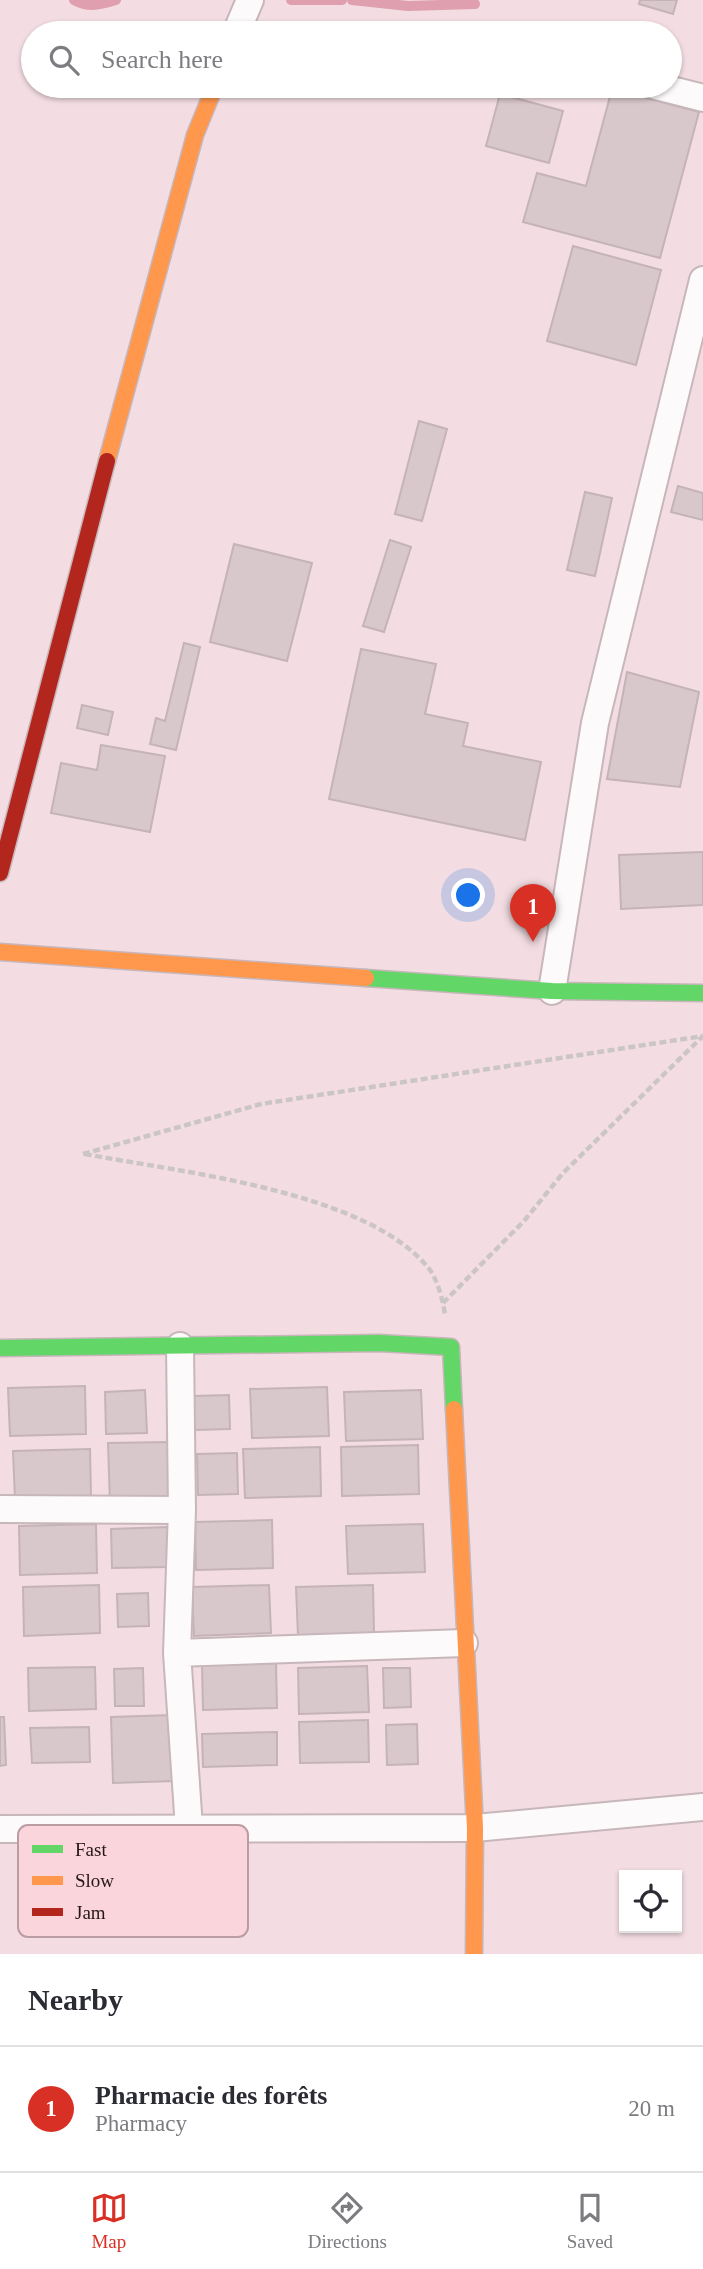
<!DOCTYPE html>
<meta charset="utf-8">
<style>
body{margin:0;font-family:Georgia,serif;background:#f2f2f3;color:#2b2b33}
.controls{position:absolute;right:21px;bottom:21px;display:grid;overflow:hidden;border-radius:0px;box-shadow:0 2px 5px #0004}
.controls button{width:63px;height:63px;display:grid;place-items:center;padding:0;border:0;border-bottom:2px solid #e1e1e2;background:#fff;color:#2b2b33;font:35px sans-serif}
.you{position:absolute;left:469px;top:896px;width:24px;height:24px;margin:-18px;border:5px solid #fff;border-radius:50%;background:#1a73e8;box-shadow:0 0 0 10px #1a73e833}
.badge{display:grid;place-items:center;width:46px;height:46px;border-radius:50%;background:#d93025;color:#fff;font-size:23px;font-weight:700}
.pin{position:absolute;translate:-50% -58px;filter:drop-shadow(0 2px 4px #0008)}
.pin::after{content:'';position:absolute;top:37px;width:24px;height:21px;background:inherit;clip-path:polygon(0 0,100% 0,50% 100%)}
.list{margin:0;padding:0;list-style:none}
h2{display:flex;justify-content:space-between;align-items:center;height:91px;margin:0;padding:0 28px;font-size:30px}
h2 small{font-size:23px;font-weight:400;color:#7c7c81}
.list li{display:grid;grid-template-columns:46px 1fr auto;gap:21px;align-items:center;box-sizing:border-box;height:126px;padding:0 28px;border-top:2px solid #e1e1e2}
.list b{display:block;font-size:26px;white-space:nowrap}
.list p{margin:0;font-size:23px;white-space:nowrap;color:#7c7c81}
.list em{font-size:23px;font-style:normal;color:#7c7c81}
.icon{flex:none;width:38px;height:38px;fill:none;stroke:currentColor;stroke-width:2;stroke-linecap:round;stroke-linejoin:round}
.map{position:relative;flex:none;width:703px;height:1954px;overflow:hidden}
.search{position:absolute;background:#fff;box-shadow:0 2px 5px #0004;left:21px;right:21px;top:21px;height:77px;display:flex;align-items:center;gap:18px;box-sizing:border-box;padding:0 24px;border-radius:38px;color:#7c7c81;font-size:26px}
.sheet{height:217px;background:#fff}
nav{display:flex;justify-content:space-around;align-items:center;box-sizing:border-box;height:98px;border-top:2px solid #e1e1e2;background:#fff;font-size:19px;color:#7c7c81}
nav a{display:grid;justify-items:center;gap:4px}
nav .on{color:#d93025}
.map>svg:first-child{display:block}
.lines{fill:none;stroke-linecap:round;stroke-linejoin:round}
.stream{stroke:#df9fae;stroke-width:10}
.building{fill:#d8c7cb;stroke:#c4b3b7;stroke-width:2}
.street-casing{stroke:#c7b6ba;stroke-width:30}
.fast-casing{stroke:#c7b6ba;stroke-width:19}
.slow-casing{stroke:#c7b6ba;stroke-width:19}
.jam-casing{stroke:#c7b6ba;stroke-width:19}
.path{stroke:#ccc5c7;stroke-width:4.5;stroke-dasharray:7 3.5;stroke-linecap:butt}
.street{stroke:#fdfafb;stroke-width:26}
.fast{stroke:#63d668;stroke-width:16}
.slow{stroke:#ff974d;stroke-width:16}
.jam{stroke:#b3261e;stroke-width:16}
.key{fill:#fbd5dc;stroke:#ba9ca2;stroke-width:2}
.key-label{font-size:19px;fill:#231619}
</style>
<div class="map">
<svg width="703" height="1954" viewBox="0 0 703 1954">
<rect width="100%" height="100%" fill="#f3dde2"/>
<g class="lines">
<!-- stream -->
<path class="stream" d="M74,0C89,8 100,5 116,0
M291,0H342
M352,0L408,6L475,4"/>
</g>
<!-- building -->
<path class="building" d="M640,0H677L673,14L639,4Z
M612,89L699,112L660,258L523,222L537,173L586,186Z
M500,94L563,111L549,163L486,146Z
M573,246L661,270L636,365L547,341Z
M419,421L447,429L422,521L395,514Z
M678,486L703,493V520L671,512Z
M585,492L612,498L595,576L567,570Z
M390,540L411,547L384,632L363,626Z
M234,544L312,563L287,661L210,642Z
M184,643L200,647L176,750L150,744L156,718L165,721Z
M361,649L436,664L425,714L468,723L463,746L541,762L525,840L329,799Z
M627,672L699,692L680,787L607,779Z
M82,705L113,712L108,735L77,728Z
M101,745L165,756L150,832L51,813L61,763L97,770Z
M703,852V905L621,909L619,855Z
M85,1386L86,1434L10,1436L8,1388Z
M327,1387L329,1436L252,1438L250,1389Z
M145,1390L147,1433L106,1434L105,1392Z
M421,1390L423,1439L346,1441L344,1392Z
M229,1395L230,1429L194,1430L193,1396Z
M168,1442L169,1502L110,1504L108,1443Z
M418,1445L419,1494L342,1496L341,1447Z
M320,1447L321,1496L245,1498L243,1449Z
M90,1449L91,1497L15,1499L13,1451Z
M237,1453L238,1494L198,1495L197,1454Z
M272,1520L273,1568L196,1570L195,1522Z
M96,1524L97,1573L20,1575L19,1526Z
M423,1524L425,1572L348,1574L346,1526Z
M168,1527L169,1567L112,1568L111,1529Z
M99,1585L100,1633L24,1636L23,1587Z
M269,1585L271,1633L194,1636L192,1587Z
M373,1585L374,1633L298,1636L296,1587Z
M148,1593L149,1626L118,1627L117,1594Z
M276,1663L277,1708L203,1710L202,1665Z
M367,1666L369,1712L299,1714L298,1668Z
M95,1667L96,1709L29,1711L28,1668Z
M143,1668L144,1706H115L114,1669Z
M383,1668H410L411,1707L384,1708Z
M172,1715L174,1781L113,1783L111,1717Z
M0,1717H4L6,1765L0,1766Z
M368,1720L369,1762L300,1763L299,1722Z
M417,1724L418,1764L387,1765L386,1725Z
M89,1727L90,1762L32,1763L30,1728Z
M277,1732V1765L203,1767L202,1734Z"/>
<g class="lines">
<!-- street casing -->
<g class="street-casing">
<path id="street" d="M236,33L250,0
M656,86L703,98
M552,991L595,723L703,280
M180,1346L182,1510L177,1653L189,1828
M0,1509L182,1510
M177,1653L464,1643
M0,1829L475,1828L703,1807"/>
</g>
<!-- fast casing -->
<g class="fast-casing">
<path id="fast" d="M366,978L552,991L703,993
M0,1348L379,1343L451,1347L454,1409"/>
</g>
<!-- slow casing -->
<g class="slow-casing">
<path id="slow" d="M107,461L195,135L215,86
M0,952L366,978
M454,1409L475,1828L474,1954"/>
</g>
<!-- jam casing -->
<g class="jam-casing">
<path id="jam" d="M0,873L107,461"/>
</g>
<!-- path -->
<path class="path" d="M83,1154L261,1104L703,1036
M85,1154C179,1172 369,1191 430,1270C438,1281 443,1301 445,1315
M443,1303L524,1221L563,1173L702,1037"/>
<!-- street -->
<use href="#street" class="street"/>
<!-- fast -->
<use href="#fast" class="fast"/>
<!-- slow -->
<use href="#slow" class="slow"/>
<!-- jam -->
<use href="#jam" class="jam"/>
</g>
<!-- legend -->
<rect x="18" y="1825" width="230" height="112" rx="10" class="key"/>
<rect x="32" y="1845" width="31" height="8" fill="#63d668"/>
<rect x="32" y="1876" width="31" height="9" fill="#ff974d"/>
<rect x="32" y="1908" width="31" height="8" fill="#b3261e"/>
<g class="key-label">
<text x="75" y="1856">Fast</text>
<text x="75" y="1887">Slow</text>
<text x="75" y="1919">Jam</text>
</g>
</svg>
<div class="controls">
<button><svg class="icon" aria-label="locate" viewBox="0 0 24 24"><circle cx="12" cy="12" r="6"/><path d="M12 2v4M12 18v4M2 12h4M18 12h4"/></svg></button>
</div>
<div class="you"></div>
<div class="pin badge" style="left:533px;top:942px">1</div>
<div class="search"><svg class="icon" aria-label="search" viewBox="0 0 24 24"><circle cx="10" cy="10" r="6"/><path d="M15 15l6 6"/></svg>Search here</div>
</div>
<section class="sheet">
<h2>Nearby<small></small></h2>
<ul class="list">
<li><span class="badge">1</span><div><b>Pharmacie des forêts</b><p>Pharmacy</p></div><em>20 m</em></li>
</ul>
</section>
<nav>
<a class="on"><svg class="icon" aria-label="map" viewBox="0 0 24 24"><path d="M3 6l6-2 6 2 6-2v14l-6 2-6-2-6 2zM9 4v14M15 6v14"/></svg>Map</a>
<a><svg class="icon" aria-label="directions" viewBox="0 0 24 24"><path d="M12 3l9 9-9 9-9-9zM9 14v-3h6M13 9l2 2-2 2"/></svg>Directions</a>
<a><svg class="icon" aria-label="saved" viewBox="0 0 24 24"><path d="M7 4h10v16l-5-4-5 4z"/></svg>Saved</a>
</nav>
